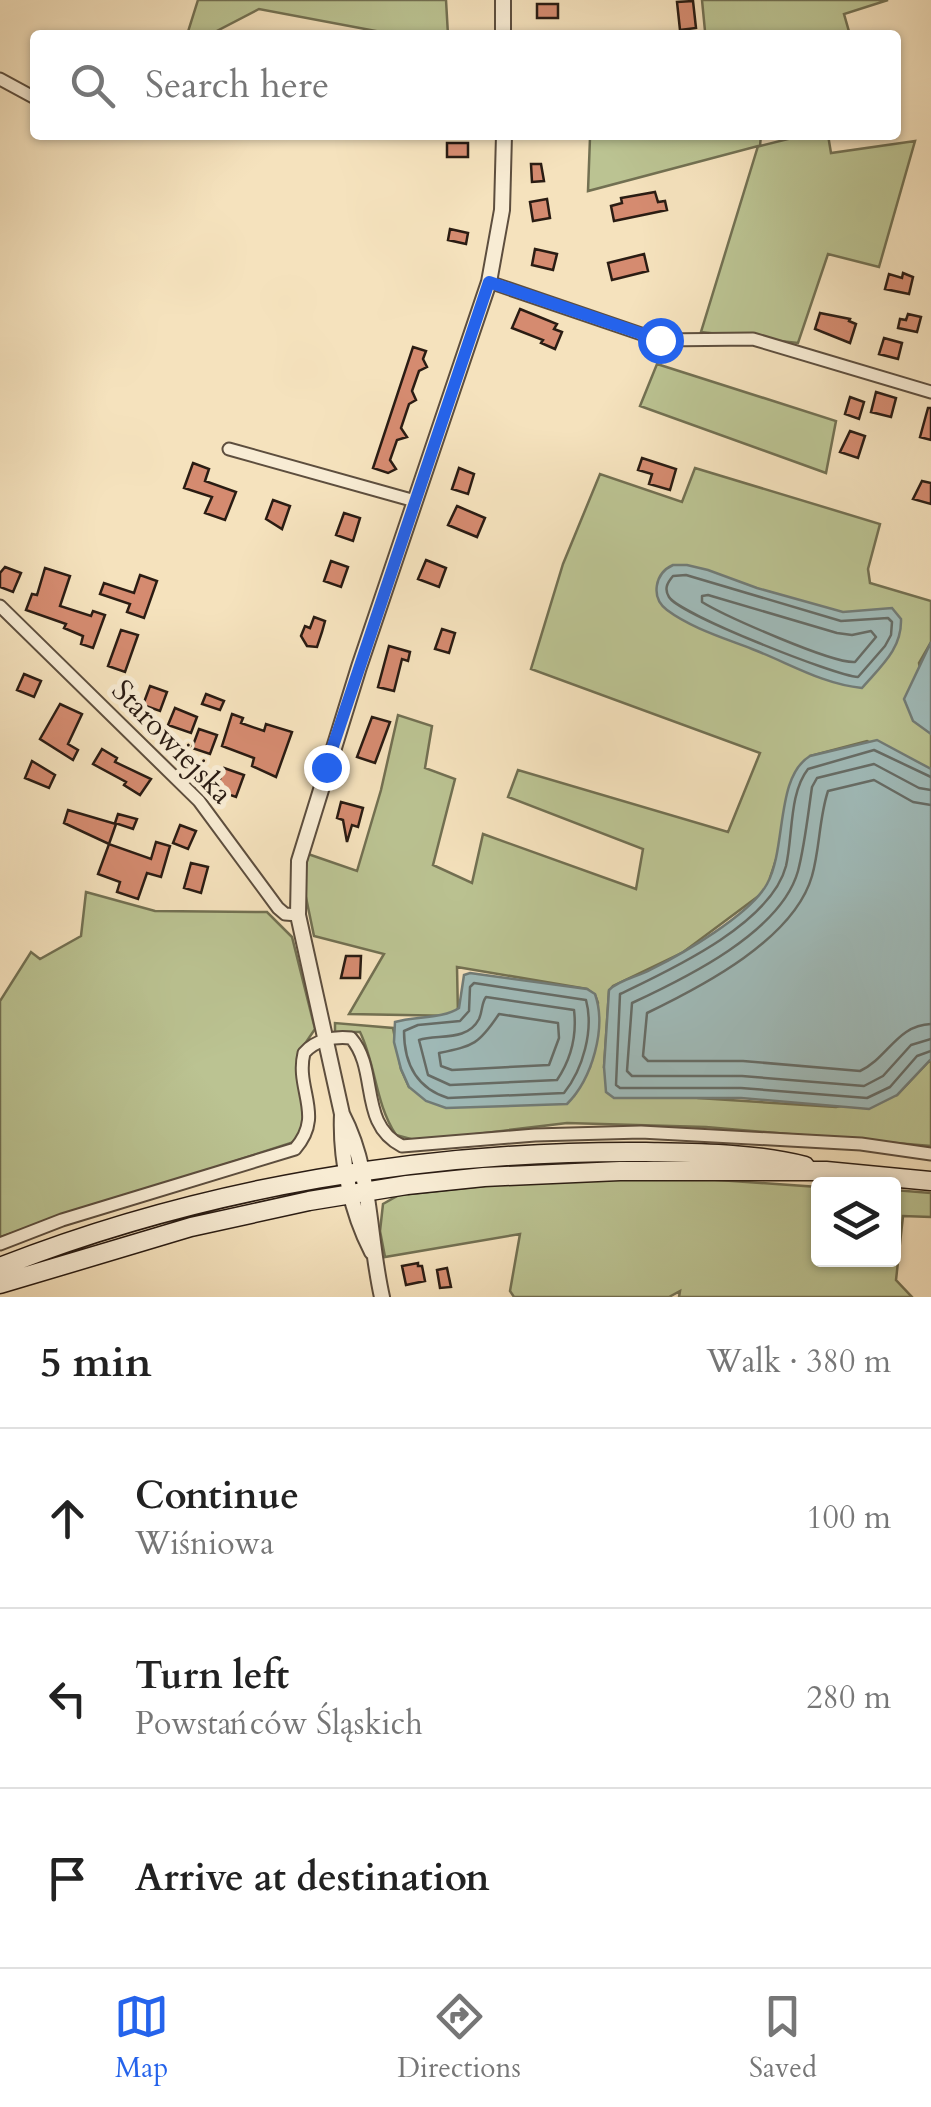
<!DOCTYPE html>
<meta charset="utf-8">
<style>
body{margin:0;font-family:Cardo,serif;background:#f6f6f6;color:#222}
.controls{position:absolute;right:30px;bottom:30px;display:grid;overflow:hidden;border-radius:10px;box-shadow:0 2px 8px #0004}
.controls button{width:90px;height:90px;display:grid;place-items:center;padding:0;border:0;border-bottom:2px solid #e0e0e0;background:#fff;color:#222;font:50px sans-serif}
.stop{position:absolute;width:30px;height:30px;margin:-22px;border:8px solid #2563eb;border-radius:50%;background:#fff}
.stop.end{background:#2563eb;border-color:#fff;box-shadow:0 2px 10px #0008}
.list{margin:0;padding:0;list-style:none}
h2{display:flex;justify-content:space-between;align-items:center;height:130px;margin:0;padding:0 40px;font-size:42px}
h2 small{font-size:32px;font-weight:400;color:#767676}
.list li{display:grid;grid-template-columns:65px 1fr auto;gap:30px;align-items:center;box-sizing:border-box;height:180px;padding:0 40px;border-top:2px solid #e0e0e0}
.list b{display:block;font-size:38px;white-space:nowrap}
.list p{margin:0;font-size:32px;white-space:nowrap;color:#767676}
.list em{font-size:32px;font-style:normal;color:#767676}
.icon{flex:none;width:55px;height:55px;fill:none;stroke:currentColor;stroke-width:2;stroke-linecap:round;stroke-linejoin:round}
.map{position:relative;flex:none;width:931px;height:1297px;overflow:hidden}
.search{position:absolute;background:#fff;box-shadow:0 2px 8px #0004;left:30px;right:30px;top:30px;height:110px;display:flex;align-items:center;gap:25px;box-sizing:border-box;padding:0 35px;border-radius:10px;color:#767676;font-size:38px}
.sheet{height:670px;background:#fff}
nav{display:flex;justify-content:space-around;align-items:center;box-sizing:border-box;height:140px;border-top:2px solid #e0e0e0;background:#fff;font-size:28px;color:#767676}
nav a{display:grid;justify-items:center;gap:5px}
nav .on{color:#2563eb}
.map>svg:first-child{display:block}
.green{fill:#bbc392;stroke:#727052;stroke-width:2.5}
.water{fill:#a0bcbb;stroke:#717c78;stroke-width:2.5}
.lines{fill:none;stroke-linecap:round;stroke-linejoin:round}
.shore{stroke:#656c67;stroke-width:2.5}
.building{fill:#d58b70;stroke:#2a1c13;stroke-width:2.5}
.minor-casing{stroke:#5d4e3e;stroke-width:15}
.tertiary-casing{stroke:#5d4e3e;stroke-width:18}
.secondary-casing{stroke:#2a1c13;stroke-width:21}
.minor{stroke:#f8ecd4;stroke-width:11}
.tertiary{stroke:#f8ecd4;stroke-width:14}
.secondary{stroke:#f8ecd4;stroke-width:18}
.route{stroke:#2563eb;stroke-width:12}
.labels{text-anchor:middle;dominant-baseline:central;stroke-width:10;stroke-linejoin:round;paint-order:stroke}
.street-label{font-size:30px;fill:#2a1c13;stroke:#f8ecd4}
</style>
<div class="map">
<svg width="931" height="1297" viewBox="0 0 931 1297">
<rect width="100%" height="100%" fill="#f5e2bd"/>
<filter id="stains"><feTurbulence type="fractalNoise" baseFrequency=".002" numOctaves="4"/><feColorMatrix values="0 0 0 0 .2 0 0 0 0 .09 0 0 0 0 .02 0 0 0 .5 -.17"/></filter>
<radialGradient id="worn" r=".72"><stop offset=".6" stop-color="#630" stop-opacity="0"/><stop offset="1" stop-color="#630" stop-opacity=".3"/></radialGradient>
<!-- green -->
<path class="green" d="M198,0H446L448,35H397L259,9L209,35H187Z
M702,0H888L844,14L850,35H689L705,31Z
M599,135H761L760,146L804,135H828L831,153L915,141L879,267L828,254L798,343L701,332L758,146L588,191L590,138Z
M657,364L836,421L826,473L640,406Z
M695,468L880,524L868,569L870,583L931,601V642L919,663L931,733V771L867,741L810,756L770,878L775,892L760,895L682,953L613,986L609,991L604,1067L698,1098L836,1107L897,1095L931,1059V1146L706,1127L567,1123L418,1141L396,1135C375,1103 376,1065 360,1032H335V1023L393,1028L401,1069L409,1087L574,1096L590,1067L598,1003L595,995L587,989L457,967L458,1016L349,1014L384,954L314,936L303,883L308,854L357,871L381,790L398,715L432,726L425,768L455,779L433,865L472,883L483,834L636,889L643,849L508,797L518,770L728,832L760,753L531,669L563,564L600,474L682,502Z
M86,892L155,911L267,912L292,937L315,1029L298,1054L304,1120L297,1141L0,1237V1001L31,952L40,959L81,936Z
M704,1179L818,1187V1260H894V1190L931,1193V1217L903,1216L896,1280L912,1297H679L680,1291L669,1297H514L510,1291L520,1234L385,1257L380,1231L383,1204L399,1195L541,1180Z"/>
<!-- water -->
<path class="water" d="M673,565H687L708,570L757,588L843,612L892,608L901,619C902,649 881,666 862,688C822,684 789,663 752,649C724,638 691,628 667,610C650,597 655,573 673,565Z
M931,642V734L913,721L904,699Z
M877,740L931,769V1059L897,1095L869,1109L741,1098H614L606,1092L604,1067L609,990C619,980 637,977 650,970C682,954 750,915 767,884C787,848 775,777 810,756Z
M470,973L587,989L595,994C607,1028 592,1079 567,1104L446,1108L426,1101L409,1087L401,1069L394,1042L395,1022C414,1016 443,1019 459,1008L464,975Z"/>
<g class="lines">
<!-- shore -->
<path class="shore" d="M686,575L841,621L888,618L892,622L891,635L885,646L858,677C836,676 679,614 669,597C664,589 667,583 673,576Z
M708,595L837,633L852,635L871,631L876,637L855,662C833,664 725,616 702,602V596Z
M931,777L874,750L808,769C789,793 793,836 786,866C771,924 670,970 620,994L616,1085L620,1088H741L867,1098L890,1087L917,1056L931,1051
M931,790L919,788L874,764L817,778L812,787C808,814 805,844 798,871C781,932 686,978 632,1003L627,1071L632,1076H742L864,1086L883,1076L911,1045L931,1039
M931,805L913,802L874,780L828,791C819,818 820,848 812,876C794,939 703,986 647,1013L643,1056L648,1061H743L860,1071C888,1058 897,1025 931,1024
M474,983L586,1000C594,1030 583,1069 564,1093L448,1098C416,1088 404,1064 404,1031L418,1025L460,1021L469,1011L470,987Z
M486,997L574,1010C577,1035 571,1059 557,1080L450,1085L428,1075L419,1040C438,1034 467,1042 479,1019C483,1010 481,1004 486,997Z
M499,1014L558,1023L559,1038L549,1065L452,1070L441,1066L439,1053C474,1046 479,1044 499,1014Z"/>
</g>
<!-- building -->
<path class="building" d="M693,1L696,28L680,30L677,2Z
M537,4H558V18H537Z
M447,143H468V157H447Z
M531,164H541L544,181L532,182Z
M655,192L658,202L665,201L667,210L614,221L611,206L622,203L621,198Z
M547,199L550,218L533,221L530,202Z
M450,229L468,233L466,244L448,240Z
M535,249L557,254L553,270L532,265Z
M644,254L648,271L612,280L608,263Z
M903,273L913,277L909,294L885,289L889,274L902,278Z
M520,309L557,324L554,329L562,332L555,349L541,343L543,340L512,328Z
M820,313L850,319L849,321L856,324L850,343L815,329Z
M908,314L921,317L917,332L898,328L900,319L906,320Z
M884,338L902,343L898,359L879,354Z
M413,347L426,351L423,359L427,367L419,371L412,391L416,400L409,404L401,428L407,437L397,440L390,460L396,469L388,473L373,468Z
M876,392L896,398L891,417L871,412Z
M850,397L864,402L859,419L845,414Z
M928,408H931V440L920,437Z
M850,431L865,436L858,458L840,452Z
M642,458L676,469L670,490L649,484L652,474L638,470Z
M193,463L209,469L205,481L236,492L225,520L205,513L212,497L184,488Z
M459,468L474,474L468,494L452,489Z
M922,481L931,483V504L913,499Z
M273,500L290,506L282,529L266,519Z
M457,506L485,518L477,537L448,525Z
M344,513L360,518L353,541L336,535Z
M426,560L446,568L439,587L418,579Z
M331,561L348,567L341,587L324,581Z
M5,567L21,573L13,592L0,587V573Z
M45,568L70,576L60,606L91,616L93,611L105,615L93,648L81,644L83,636L64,628L66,624L26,610L32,594L37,595Z
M140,575L157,581L144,618L127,612L130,604L100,594L104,583L134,593Z
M314,617L325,621L322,632L317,647L307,646L301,636L305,626L310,628Z
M442,629L455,633L449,653L435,649Z
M121,630L138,635L125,672L108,666Z
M389,646L410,652L408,661L402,659L394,691L378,687Z
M24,674L41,681L34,697L17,690Z
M150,686L167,692L160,711L143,705Z
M206,694L224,701L220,710L202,704Z
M60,704L82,714L68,744L78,750L73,760L40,739Z
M175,708L197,717L191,733L168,725Z
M232,714L243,718L241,723L264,731L266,724L292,732L276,777L252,766L254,758L222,746Z
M372,717L390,722L375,763L357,757Z
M199,729L217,735L210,754L192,748Z
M102,749L117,758L115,762L151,779L140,795L124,785L126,782L93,764Z
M32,761L55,775L49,788L25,778Z
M224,768L244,775L236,797L216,790Z
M341,802L363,808L358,827L352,825L347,842L343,820L337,818Z
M68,810L116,824L109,844L64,823Z
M118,814L137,819L133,829L115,823Z
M180,825L196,831L188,849L173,843Z
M156,842L170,846L161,877L147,873L138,899L117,892L120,882L98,874L109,844L151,859Z
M191,863L208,867L201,893L184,888Z
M346,956H361L360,978H341Z
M418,1263V1266H422L425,1281L406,1285L402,1266Z
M447,1268L451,1287L440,1288L437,1270Z"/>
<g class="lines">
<!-- minor casing -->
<g class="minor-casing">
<path id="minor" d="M0,79L35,98
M489,282L659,340L753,339L931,392
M229,449L415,501
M0,606L199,801L278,908L285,914L298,915
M0,1244L62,1220L295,1149C325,1115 295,1090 304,1053C315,1040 334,1036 351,1038C379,1070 358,1124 402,1146L535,1135L641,1132L861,1144L931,1154"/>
</g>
<!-- tertiary casing -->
<g class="tertiary-casing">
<path id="tertiary" d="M503,0V35
M342,1114C372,1171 368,1236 382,1297
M372,1252C351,1212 340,1159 342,1114L298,915L299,861L359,667L489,282L502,210L504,135"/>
</g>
<!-- secondary casing -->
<g class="secondary-casing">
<path id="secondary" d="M0,1267C203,1187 429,1150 646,1152C699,1153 754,1153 805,1166
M0,1284L191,1227L309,1201L407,1185L484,1177L620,1171H826L931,1181"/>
</g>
<!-- minor -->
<use href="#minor" class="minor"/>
<!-- tertiary -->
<use href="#tertiary" class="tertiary"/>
<!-- secondary -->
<use href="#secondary" class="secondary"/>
</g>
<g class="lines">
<!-- route -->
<path class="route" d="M326,767L489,282L660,340"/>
</g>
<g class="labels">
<!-- street labels -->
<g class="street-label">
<text transform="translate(172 742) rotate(46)">Starowiejska</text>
</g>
</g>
<rect width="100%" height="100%" filter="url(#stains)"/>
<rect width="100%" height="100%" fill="url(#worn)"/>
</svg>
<div class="controls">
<button><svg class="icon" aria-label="layers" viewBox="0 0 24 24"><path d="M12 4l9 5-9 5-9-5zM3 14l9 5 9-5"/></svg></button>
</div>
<div class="stop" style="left:660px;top:340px"></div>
<div class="stop end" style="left:326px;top:767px"></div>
<div class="search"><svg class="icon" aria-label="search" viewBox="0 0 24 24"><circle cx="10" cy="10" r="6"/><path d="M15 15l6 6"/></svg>Search here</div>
</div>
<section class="sheet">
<h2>5 min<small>Walk · 380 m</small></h2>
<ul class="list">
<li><svg class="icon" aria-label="ahead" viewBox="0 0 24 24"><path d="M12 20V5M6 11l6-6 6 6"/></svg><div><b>Continue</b><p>Wiśniowa</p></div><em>100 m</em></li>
<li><svg class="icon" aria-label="left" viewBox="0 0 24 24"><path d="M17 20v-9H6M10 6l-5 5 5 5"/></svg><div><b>Turn left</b><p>Powstańców Śląskich</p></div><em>280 m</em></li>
<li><svg class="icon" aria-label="arrive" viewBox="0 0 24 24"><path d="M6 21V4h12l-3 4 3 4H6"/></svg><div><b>Arrive at destination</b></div></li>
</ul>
</section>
<nav>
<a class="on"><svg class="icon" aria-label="map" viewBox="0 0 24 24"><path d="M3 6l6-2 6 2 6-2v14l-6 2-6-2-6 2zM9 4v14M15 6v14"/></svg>Map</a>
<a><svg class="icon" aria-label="directions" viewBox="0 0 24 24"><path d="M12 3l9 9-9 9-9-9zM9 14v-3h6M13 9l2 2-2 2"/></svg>Directions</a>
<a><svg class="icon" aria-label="saved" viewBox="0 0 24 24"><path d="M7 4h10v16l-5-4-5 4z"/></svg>Saved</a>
</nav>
